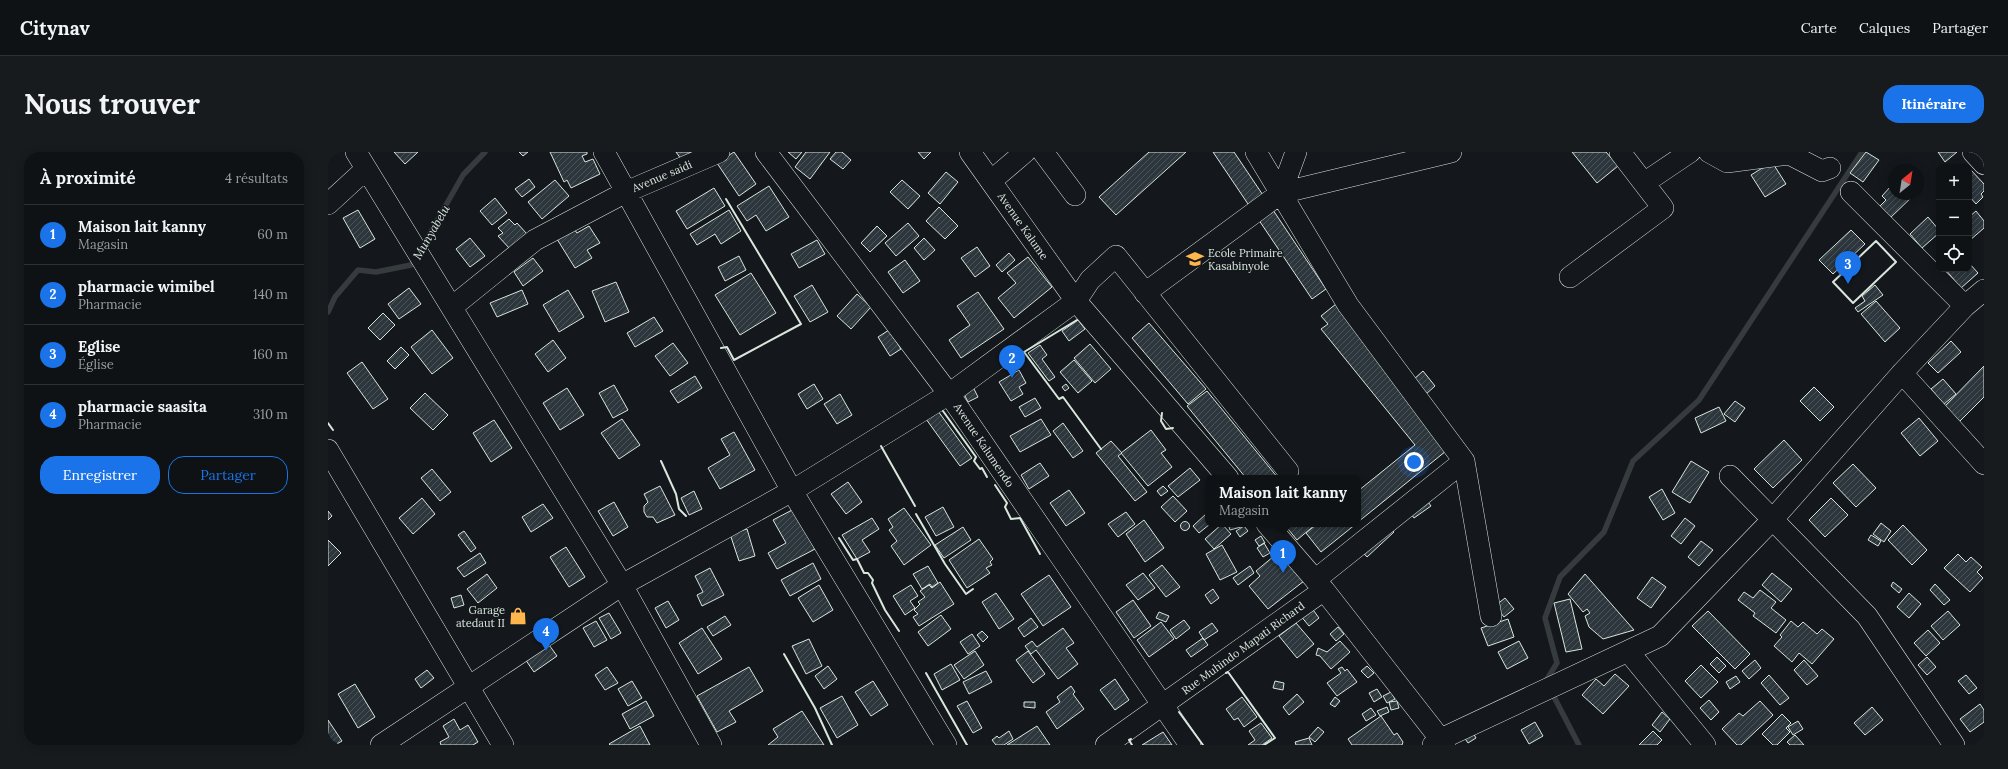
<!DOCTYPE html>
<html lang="fr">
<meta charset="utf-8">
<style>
body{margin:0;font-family:Lora,serif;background:#181b1e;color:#f1f3f6}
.controls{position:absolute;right:12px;top:12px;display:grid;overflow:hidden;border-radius:8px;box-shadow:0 2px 10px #0003}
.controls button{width:36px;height:36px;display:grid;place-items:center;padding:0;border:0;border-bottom:1px solid #2f3234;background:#0f1215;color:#f1f3f6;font:20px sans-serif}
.compass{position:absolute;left:1560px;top:12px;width:36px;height:36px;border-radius:50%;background:#0f1215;box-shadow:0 2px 10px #0003;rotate:30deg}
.you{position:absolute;left:1086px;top:310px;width:14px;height:14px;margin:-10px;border:3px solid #fff;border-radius:50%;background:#1a73e8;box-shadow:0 0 0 6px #1a73e833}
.badge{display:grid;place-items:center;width:26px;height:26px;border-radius:50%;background:#1a73e8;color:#fff;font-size:13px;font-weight:700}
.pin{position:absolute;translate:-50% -33px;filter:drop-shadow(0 1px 2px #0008)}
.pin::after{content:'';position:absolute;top:21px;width:14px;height:12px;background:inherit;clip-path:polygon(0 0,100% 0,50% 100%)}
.popup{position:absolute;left:877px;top:323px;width:156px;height:52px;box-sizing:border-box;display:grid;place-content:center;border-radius:8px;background:#0f1215;filter:drop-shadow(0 1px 3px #0005);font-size:13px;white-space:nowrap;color:#9b9ea0}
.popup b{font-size:15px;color:#f1f3f6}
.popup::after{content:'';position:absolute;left:50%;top:100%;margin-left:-8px;border:8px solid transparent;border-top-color:#0f1215}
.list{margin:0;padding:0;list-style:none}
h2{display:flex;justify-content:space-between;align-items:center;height:52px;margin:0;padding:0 16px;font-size:17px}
h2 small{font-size:13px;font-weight:400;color:#9b9ea0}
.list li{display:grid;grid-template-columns:26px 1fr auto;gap:12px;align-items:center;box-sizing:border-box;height:60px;padding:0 16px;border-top:1px solid #2f3234}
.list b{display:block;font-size:15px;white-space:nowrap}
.list p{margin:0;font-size:13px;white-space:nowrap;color:#9b9ea0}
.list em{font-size:13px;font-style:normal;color:#9b9ea0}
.actions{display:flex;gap:8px;padding:12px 16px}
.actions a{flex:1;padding:9px 0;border:1px solid #1a73e8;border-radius:16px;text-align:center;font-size:14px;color:#1a73e8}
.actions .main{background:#1a73e8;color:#fff}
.icon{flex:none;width:22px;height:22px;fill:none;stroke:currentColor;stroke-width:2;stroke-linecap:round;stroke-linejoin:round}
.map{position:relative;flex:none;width:1656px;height:593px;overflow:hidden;border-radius:16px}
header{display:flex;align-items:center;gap:24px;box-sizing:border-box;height:56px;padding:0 20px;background:#0f1215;border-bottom:1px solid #2f3234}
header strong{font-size:19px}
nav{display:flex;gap:22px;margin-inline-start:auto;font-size:14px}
.intro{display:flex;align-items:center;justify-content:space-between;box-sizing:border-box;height:96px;padding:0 24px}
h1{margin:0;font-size:28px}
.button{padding:10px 18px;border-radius:16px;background:#1a73e8;color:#fff;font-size:14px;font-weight:700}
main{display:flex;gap:24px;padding:0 24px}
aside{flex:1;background:#0f1215;border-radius:16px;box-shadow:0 2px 10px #0003}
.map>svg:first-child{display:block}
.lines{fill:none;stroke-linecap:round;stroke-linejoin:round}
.stream{stroke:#363b3e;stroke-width:5.5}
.building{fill:url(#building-hatch);stroke:#d8e6dc}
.minor-casing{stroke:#d8e6dc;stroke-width:22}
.minor{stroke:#14181c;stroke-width:21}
.wall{stroke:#d8e6dc;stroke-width:2}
.labels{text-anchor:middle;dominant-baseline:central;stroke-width:3;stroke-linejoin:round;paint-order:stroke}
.street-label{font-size:11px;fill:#d8e6dc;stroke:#14181c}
.poi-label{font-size:11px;fill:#d8e6dc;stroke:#14181c;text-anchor:start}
.water-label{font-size:12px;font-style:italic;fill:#d8e6dc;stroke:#14181c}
</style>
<header>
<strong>Citynav</strong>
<nav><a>Carte</a><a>Calques</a><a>Partager</a></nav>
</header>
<div class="intro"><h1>Nous trouver</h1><a class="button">Itinéraire</a></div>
<main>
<aside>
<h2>À proximité<small>4 résultats</small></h2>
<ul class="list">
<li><span class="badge">1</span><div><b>Maison lait kanny</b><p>Magasin</p></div><em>60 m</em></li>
<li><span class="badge">2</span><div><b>pharmacie wimibel</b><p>Pharmacie</p></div><em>140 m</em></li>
<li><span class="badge">3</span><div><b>Eglise</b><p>Église</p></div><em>160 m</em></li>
<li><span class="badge">4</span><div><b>pharmacie saasita</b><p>Pharmacie</p></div><em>310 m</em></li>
</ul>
<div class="actions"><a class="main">Enregistrer</a><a>Partager</a></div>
</aside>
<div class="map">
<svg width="1656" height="593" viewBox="0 0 1656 593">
<defs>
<pattern id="building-hatch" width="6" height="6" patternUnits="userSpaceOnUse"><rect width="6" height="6" fill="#2c363c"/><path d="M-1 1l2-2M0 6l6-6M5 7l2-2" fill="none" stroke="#4a5358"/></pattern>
</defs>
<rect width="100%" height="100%" fill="#14181c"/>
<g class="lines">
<!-- stream -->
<path class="stream" d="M93,97L135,23L157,0
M0,160L7,145L30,118L48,120L83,113L87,107
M1219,527L1229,511L1217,466L1232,425L1276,380L1305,309L1371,248L1534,0
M1224,541L1251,593"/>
</g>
<!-- building -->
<path class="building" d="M66,0H90L77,12Z
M191,0H200L195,4Z
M222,0H259V2L254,4L257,10L265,7L272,22L243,36L239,28L236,30Z
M348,0H363L353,7Z
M406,0L428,32L411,44L389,11Z
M460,0H474L468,7Z
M478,0H502L482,27L467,15Z
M508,0H514L523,8L515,17L502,7Z
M590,0H603L596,7Z
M821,0H858L788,63L771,45Z
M885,0H906L998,137L984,147Z
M1244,0H1278L1290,14L1269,31Z
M1538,0L1551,8L1535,30L1522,21Z
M1610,0H1629L1617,10Z
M1444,10L1458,32L1437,45L1423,23Z
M1642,17L1656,32V39L1653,42L1655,45L1648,52L1641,44Z
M618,20L630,30L612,52L600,41Z
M201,27L207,35L194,45L187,37Z
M227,28L241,44L214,67L200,50Z
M574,28L592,44L580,57L562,40Z
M441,34L461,65L438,79L428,63L419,69L409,54Z
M1563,34L1566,37V42H1587L1561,67L1550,56L1558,48L1554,44Z
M386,36L397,54L359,77L348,59Z
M167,46L179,61L164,73L152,59Z
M611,55L630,74L617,87L598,69Z
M30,58L47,87L32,96L15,66Z
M401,58L413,79L393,92L387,82L369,93L362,82Z
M1648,59L1656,69V76L1641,89V65Z
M1600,65L1611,78V81L1594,96L1582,82Z
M181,67L187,73L189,71L199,82L182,97L170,84L175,81L170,76Z
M580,71L591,84L568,104L557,91Z
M261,74L272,91L259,98L264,106L247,116L229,87L246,77L249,81Z
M549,74L559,84L542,100L533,91Z
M1523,78L1537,92L1505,122L1491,108Z
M142,86L157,104L142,115L128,97Z
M596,86L607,98L596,108L586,96Z
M489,88L497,102L471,116L463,102Z
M649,95L662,114L647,125L633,106Z
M681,101L687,108L674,120L668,113Z
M411,104L418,118L397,129L390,115Z
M700,105L724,135L686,166L670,146L688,131L679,121Z
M205,106L215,119L195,134L186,120Z
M577,108L592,129L575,141L560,120Z
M1641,111L1650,121L1633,136L1617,117H1641Z
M423,121L448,161L412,183L387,143Z
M288,130L301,160L277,170L264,139Z
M484,133L500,160L482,170L466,144Z
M1547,133L1555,143L1530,160L1527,156L1537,149L1534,144Z
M81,136L93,152L71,167L60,152Z
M194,138L200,152L169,165L162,151Z
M240,138L256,165L231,180L215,153Z
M650,140L676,177L633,206L621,188L642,173L629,154Z
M529,142L543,155L523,177L509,164Z
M1548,149L1572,176L1557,190L1533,162Z
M1008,152L1123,295L1030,370V339L1087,293L993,177L1000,172L993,164Z
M55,161L67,173L52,188L40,176Z
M326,165L335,179L307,195L299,181Z
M750,168L757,177L741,189L734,179Z
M821,171L878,237L860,252L804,186Z
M104,178L125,206L104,222L83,195Z
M561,178L573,197L562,204L550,185Z
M225,188L238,206L220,220L207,202Z
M1623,189L1633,200L1610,221L1600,211Z
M345,191L360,211L342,224L327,204Z
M762,192L783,217L767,231L746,206Z
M712,193L719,203L714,207L727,225L721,229L700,201Z
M73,195L81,203L67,217L59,209Z
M746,208L764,229L750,241L732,220Z
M34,210L60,247L45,257L19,221Z
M1656,214V245L1631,270L1616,255Z
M691,218L698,231L691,235L695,242L683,249L671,230Z
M1095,219L1107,234L1097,243L1085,228Z
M367,224L374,236L350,251L342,239Z
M1615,227L1628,242L1616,252L1603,237Z
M486,232L495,247L479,257L470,242Z
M738,232L741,236L737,239L734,235Z
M286,233L300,258L285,266L271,241Z
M645,235L650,245L640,250L635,240Z
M1486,235L1506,255L1492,269L1472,249Z
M239,236L256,263L232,278L215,251Z
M879,239L950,326H918L859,254Z
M97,241L120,263L105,278L82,256Z
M512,242L524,263L509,272L496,252Z
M707,246L713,256L697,265L691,255Z
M1407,249L1417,256L1407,270L1396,262Z
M1391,255L1398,269L1373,281L1367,266Z
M610,259L644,306L632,314L598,267Z
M1591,266L1610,289L1592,304L1573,281Z
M294,267L312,293L291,307L273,281Z
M713,267L723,283L692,300L682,284Z
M166,268L184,296L163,310L145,281Z
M735,271L755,299L745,306L725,279Z
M823,278L838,298L833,301L844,315L820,334L793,301Z
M406,280L427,318L392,337L380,316L402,303L393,287Z
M1456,288L1474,308L1445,336L1426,317Z
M783,289L794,301L790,304L819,340L807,349L768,301Z
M1363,309L1381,320L1362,351L1344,340Z
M712,311L721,324L701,337L693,323Z
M1525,312L1548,336L1528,355L1505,331Z
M862,316L872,328L850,345L840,334Z
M104,317L123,340L112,349L93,326Z
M520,330L534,350L518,362L503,342Z
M332,334L347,363L329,371L325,365H319L316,360V354L320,350L316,342Z
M835,334L840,339L833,344L829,339Z
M1334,337L1347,361L1335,368L1321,345Z
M741,338L757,361L738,374L722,351Z
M366,339L374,357L361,363L353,346Z
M1095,343L1103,354L1086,366L1078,355Z
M845,344L859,359L847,370L833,355Z
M94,346L107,362L85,382L71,366Z
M1503,346L1520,363L1497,385L1481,368Z
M286,350L300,375L285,384L270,359Z
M215,352L225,366L203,380L194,365Z
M615,355L626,375L608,384L597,365Z
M576,356L603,393L576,413L563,394L569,389L561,378L565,375L560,367Z
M466,357L487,397L449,417L440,401L458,391L445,368Z
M0,359L4,364L0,368Z
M798,360L807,372L790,385L780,372Z
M879,361L880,372H882L871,381L865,374Z
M544,366L551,377L534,388L542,400L529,407L514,383Z
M1357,366L1367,374L1353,392L1343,384Z
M816,368L836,396L817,410L798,382Z
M852.5 374a4.5 4.5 0 1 1 9 0a4.5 4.5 0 1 1-9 0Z
M1057,370L1066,380L1039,405L1030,395Z
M1553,371L1563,379L1556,390L1545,382Z
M894,372L903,382L886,397L877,387Z
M900,372H912L913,375L902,378Z
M956,372H988L969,388Z
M989,372H1028L993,400L978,381Z
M1575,373L1599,398L1584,413L1560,388Z
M916,374L920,379L912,385L908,379Z
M635,375L643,388L616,406L607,393Z
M419,377L427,404L411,409L402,382Z
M136,379L148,396L143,400L130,383Z
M1543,383L1553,389L1550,394L1540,388Z
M933,384L937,391L931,394L927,388Z
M651,387L665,407L662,410L664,413L658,416L662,421L639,436L621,408Z
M0,388L13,401L0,414Z
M1373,389L1385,398L1371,414L1360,405Z
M936,391L942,401L935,405L929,396Z
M894,393L909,420L892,428L878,402Z
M238,395L257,425L241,435L222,405Z
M952,399L976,429L940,457L921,434L932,424L928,419Z
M152,401L158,411L136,425L129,416Z
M1630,402L1638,410L1643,405L1654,415L1649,420L1655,426L1642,440L1616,416Z
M485,411L493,427L462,444L453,428Z
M834,413L852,435L838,445L821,423Z
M600,414L610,431L604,435L602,432L594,437L585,422Z
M922,414L926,421L910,433L905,426Z
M382,416L396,443L374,454L369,443L375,440L367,424Z
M815,421L827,436L810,448L798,433Z
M1444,421L1464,437L1453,450L1434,433Z
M159,422L169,436L150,451L139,437Z
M1257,422L1306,478L1275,487L1261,475L1257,464L1262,461L1259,457L1255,460L1240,442Z
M721,423L743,455L715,474L693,442Z
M1324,425L1338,435L1323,456L1309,446Z
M612,430L626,452L591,474L585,465L590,462L586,458L592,452L590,450L597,445L592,439L601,433L604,436Z
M1565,430L1574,437L1571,441L1563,434Z
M1607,432L1622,448L1616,453L1602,438Z
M491,433L505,458L485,470L470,446Z
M583,433L590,444L582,449L587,456L577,463L565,444Z
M885,437L891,446L883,452L877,443Z
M1432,438L1448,450L1443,456L1458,468L1448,481L1425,464L1427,461L1410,448L1416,440L1425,446Z
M668,441L686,467L671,477L654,450Z
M1581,441L1593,452L1581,466L1569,455Z
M133,443L136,453L126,456L123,446Z
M1177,446L1186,457L1176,465L1167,454Z
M1242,447L1254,497L1238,500L1226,451Z
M805,448L823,474L806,486L788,460Z
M340,449L351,468L338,476L327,456Z
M983,455L991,466L981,474L972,463Z
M1380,459L1422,502L1407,517L1364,474Z
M1620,459L1632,473L1615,488L1603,474Z
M831,460L841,464L838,470L828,466Z
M281,461L293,481L283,487L271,466Z
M613,463L623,477L600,494L590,480Z
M397,464L403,473L385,484L379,475Z
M703,466L710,475L696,485L690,476Z
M1180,467L1186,485L1160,494L1153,476Z
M856,468L862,476L848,487L842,478Z
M268,469L279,488L266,495L255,476Z
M1463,469L1470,475L1475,470L1489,482L1494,477L1506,487L1484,512L1471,501L1464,510L1446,494L1454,485L1452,483Z
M833,470L846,487L821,505L809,488Z
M884,471L890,479L876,488L871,480Z
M968,471L986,492L969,506L951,484Z
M1010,475L1016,482L1008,489L1002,482Z
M374,476L394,507L370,522L351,491Z
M735,476L746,491L738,496L750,512L730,527L708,498L703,502L697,494L704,489L709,495Z
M1600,478L1612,491L1598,504L1586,491Z
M654,479L660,485L655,490L649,483Z
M644,482L652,494L640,502L632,490Z
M875,486L880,493L863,505L858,498Z
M481,487L494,514L478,522L464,494Z
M1012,489L1022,500L1003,517L992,504L988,503L990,496L999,500Z
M1191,489L1200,506L1179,517L1170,500Z
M219,490L229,504L206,520L197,507Z
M647,499L656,513L636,527L626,513Z
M700,499L717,522L705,531L688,508Z
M1389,505L1398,514L1391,521L1382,512Z
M1599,505L1608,515L1599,523L1590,513Z
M1427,508L1433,516L1421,527L1414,519Z
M1476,508L1490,524L1479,533L1466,518Z
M623,512L632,528L614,538L606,522Z
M1373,513L1390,530L1373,546L1357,529Z
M500,514L509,527L496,537L487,524Z
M1039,514L1046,521L1040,526L1033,519Z
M279,515L290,531L277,538L267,523Z
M421,515L435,539L401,559L408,570L389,580L369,544Z
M1014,515L1017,519L1019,517L1029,530L1009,544L999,531L1013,521L1010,517Z
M99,518L106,526L93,536L87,527Z
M658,519L664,530L641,542L635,530Z
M1287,522L1301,534L1275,562L1254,543L1268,527L1276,534Z
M1441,523L1461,546L1452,553L1433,531Z
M1638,523L1649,536L1641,542L1630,529Z
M1408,524L1412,530L1402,537L1398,530Z
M787,527L801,548L787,558L772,538Z
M304,529L314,546L300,554L290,537Z
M545,529L560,553L543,564L527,540Z
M947,529L956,531L955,538L945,536Z
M27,532L47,565L30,576L10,542Z
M743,534L747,540L745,542L756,557L729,577L718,560L732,550L729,545Z
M1049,537L1054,545L1046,550L1041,541Z
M1063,540L1067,547L1059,551L1055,544Z
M969,542L976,550L961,563L955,555Z
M514,544L530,573L509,586L492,556Z
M914,545L929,565L916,575L910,566L906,568L898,557Z
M1007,545L1012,549L1007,555L1002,552Z
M1381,548L1391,560L1383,568L1372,556Z
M318,549L326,564L302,577L294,562Z
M639,549L654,576L645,581L629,554Z
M1069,549L1071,556L1063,558L1061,550Z
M1432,549L1445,563L1413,593H1409L1394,577L1411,561L1415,564Z
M696,550H707V556L696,555Z
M1652,552L1656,558V570L1642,580L1632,567Z
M1059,555L1061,560L1052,564L1049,559Z
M1544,555L1555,568L1537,583L1526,571Z
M1043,556L1048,563L1038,569L1034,562Z
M474,559L496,593H440L450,585L445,577Z
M1334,560L1342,567L1332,580L1324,573Z
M1454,562L1463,571L1458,576L1462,580L1449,593H1445L1434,582Z
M1053,564L1066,583L1069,581L1075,590L1074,593H1024L1020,587Z
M126,567L132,578L140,573L150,590L145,593H113L112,590L121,585L115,574Z
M0,568L14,589L7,593H0Z
M1470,569L1475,577L1465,583L1460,575Z
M1207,570L1215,584L1201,592L1193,578Z
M933,571L944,586L934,593H920L927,588L921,579Z
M312,574L322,593H282L281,592Z
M709,574L722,593H679Z
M990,575L996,580L987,590L981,585Z
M1143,577L1148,586L1140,591L1134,582Z
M681,579L685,587L676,593H668L664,588L669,584L671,586Z
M1325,579L1334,588L1329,593H1311Z
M835,580L844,593H814Z
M1467,583L1476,593H1462L1459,590Z
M981,586L984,593H968L967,590Z"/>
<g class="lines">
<!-- minor casing -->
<g class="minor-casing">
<path id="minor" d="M28,0L294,433L383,593
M276,0L464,339L618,593
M438,0L621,242L862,593
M642,0L748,149L900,326
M715,0L747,43
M928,0L1020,153L1136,309L987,428
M1381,0L1399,10L1461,2L1494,19L1502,16
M1645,0L1656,12
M663,29L697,0
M1316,31L1362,0
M1523,40L1637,154
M953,41L968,0
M0,52L38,17
M1242,125L1335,56L1292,0
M817,141L953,41L1123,0
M124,155L207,88L298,40L391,0
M1574,221L1656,312
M0,298L175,593
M1136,309L1163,464
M1402,324L1539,464L1626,593
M939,372L996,438L1117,593
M1300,499L1377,593
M53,593L294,433L464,339L621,242L748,149L762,128L788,104L960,319
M778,593L996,438
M1105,593L1113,587L1332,484L1445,367L1574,221L1637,154L1656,138"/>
</g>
<!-- minor -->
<use href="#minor" class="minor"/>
<!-- wall -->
<path class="wall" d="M1548,89L1568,110L1525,151L1505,130Z
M749,168L696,200L731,247L735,245L773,297
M393,196L399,195L406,208L473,172L398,47
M615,259L648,305L646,309L652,317L654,316L659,325
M834,261L833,269L838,277L845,276
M0,271L5,278
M553,294L587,354
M333,309L348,342L351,357L358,364
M667,333L679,351L677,355L683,367L692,366L712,402
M588,362L617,412L638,442L645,437
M511,386L525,408L529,407L536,421H540L545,428L544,431L557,458L571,479
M456,502L487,556L504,593
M598,521L639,593
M898,521L900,520L947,586L936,593
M851,560L875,593
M803,587L801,588L804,593"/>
</g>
<!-- icons -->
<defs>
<g id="school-bare" transform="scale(1.38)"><path d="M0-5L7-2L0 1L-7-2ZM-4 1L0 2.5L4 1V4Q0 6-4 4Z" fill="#ffb74d" stroke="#14181c" stroke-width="2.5" paint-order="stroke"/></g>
<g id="shop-bare" transform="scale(1.38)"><path d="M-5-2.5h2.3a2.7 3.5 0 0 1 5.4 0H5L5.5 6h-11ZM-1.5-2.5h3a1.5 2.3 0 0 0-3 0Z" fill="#ffb74d" stroke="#14181c" stroke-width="2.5" paint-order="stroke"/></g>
</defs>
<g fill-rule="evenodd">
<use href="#school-bare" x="867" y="107"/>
<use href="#shop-bare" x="190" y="464"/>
</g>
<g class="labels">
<!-- street labels -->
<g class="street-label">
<text transform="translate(334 24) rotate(-23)">Avenue saidi</text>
<text transform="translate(695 74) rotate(55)">Avenue Kalume</text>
<text transform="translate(656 293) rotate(56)">Avenue Kalumendo</text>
<text transform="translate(915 496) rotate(-36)">Rue Muhindo Mapati Richard</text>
</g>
<!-- poi labels -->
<g class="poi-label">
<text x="880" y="101">Ecole Primaire<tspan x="880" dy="13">Kasabinyole</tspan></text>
<text x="177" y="458" text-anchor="end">Garage<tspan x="177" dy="13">atedaut II</tspan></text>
</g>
<!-- water labels -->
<g class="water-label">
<text transform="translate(103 80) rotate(-60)">Munyabelu</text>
</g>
</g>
</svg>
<div class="controls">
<button>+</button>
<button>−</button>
<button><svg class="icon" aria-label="locate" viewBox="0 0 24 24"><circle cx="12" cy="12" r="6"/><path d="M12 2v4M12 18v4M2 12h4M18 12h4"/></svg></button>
</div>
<svg class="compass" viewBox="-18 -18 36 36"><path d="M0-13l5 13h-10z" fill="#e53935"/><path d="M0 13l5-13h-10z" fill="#9b9ea0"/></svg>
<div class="you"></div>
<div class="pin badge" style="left:955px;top:421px">1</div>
<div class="popup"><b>Maison lait kanny</b>Magasin</div>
<div class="pin badge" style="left:684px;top:226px">2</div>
<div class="pin badge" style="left:1520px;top:132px">3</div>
<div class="pin badge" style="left:218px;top:499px">4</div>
</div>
</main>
